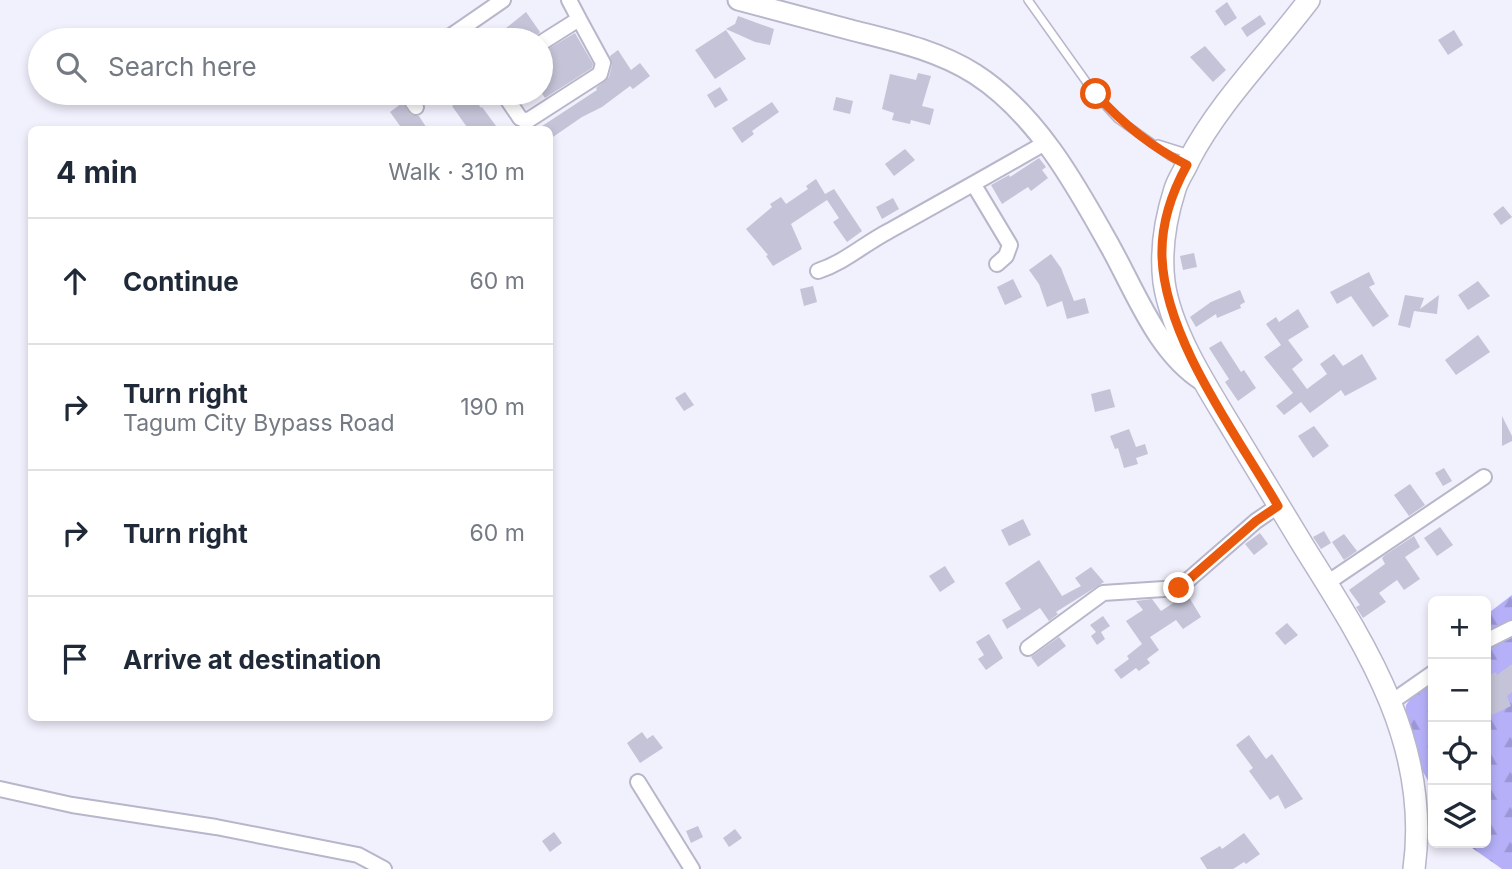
<!DOCTYPE html>
<meta charset="utf-8">
<style>
body{margin:0;font-family:Inter,sans-serif;background:#f6f6f7;color:#1f2937}
.controls{position:absolute;right:21px;bottom:21px;display:grid;overflow:hidden;border-radius:10px;box-shadow:0 4px 10px #0003}
.controls button{width:63px;height:63px;display:grid;place-items:center;padding:0;border:0;border-bottom:2px solid #e0e1e3;background:#fff;color:#1f2937;font:35px sans-serif}
.stop{position:absolute;width:21px;height:21px;margin:-16px;border:5px solid #ea580c;border-radius:50%;background:#fff}
.stop.end{background:#ea580c;border-color:#fff;box-shadow:0 2px 7px #0008}
.list{margin:0;padding:0;list-style:none}
h2{display:flex;justify-content:space-between;align-items:center;height:91px;margin:0;padding:0 28px;font-size:30px}
h2 small{font-size:23px;font-weight:400;color:#747a83}
.list li{display:grid;grid-template-columns:46px 1fr auto;gap:21px;align-items:center;box-sizing:border-box;height:126px;padding:0 28px;border-top:2px solid #e0e1e3}
.list b{display:block;font-size:26px;white-space:nowrap}
.list p{margin:0;font-size:23px;white-space:nowrap;color:#747a83}
.list em{font-size:23px;font-style:normal;color:#747a83}
.icon{flex:none;width:38px;height:38px;fill:none;stroke:currentColor;stroke-width:2;stroke-linecap:round;stroke-linejoin:round}
.map{position:relative;flex:none;width:1512px;height:869px;overflow:hidden}
.search{position:absolute;background:#fff;box-shadow:0 4px 10px #0003;left:28px;top:28px;width:525px;height:77px;display:flex;align-items:center;gap:18px;box-sizing:border-box;padding:0 24px;border-radius:38px;color:#747a83;font-size:26px}
.panel{position:absolute;background:#fff;box-shadow:0 4px 10px #0003;left:28px;top:126px;width:525px;height:595px;border-radius:10px}
.map>svg:first-child{display:block}
.forest{fill:url(#forest-firs)}
.building{fill:#c4c3d7}
.lines{fill:none;stroke-linecap:round;stroke-linejoin:round}
.lane-casing{stroke:#b7b6ca;stroke-width:10}
.street-casing{stroke:#b7b6ca;stroke-width:18}
.secondary-casing{stroke:#b7b6ca;stroke-width:23}
.primary-casing{stroke:#b7b6ca;stroke-width:24}
.lane{stroke:#fff;stroke-width:7}
.street{stroke:#fff;stroke-width:14}
.secondary{stroke:#fff;stroke-width:19}
.primary{stroke:#fff;stroke-width:21}
.route{stroke:#ea580c;stroke-width:9}
</style>
<div class="map">
<svg width="1512" height="869" viewBox="0 0 1512 869">
<defs>
<pattern id="forest-firs" width="22" height="20" patternUnits="userSpaceOnUse" patternTransform="scale(1.75)"><rect width="22" height="20" fill="#b6b0f9"/><path d="M5 1l3.5 6h-7zM16 11l3.5 6h-7z" fill="#9b96d5"/></pattern>
</defs>
<rect width="100%" height="100%" fill="#f1f0fd"/>
<!-- forest -->
<path class="forest" d="M1512,595V869H1502L1465,843H1486V615Z
M1433,667V789L1403,738L1406,705Z"/>
<!-- building -->
<path class="building" d="M1227,2L1237,18L1225,26L1215,11Z
M526,12L540,32L532,40H491Z
M1260,15L1266,24L1247,37L1241,28Z
M738,16L774,29L770,45L755,42L726,29L735,24Z
M726,30L746,59L715,79L695,50Z
M1454,30L1463,45L1448,55L1438,40Z
M575,33L593,64L592,68L545,98L541,92V82L545,79L541,73V63L547,58L543,52Z
M1205,46L1226,70L1213,82L1190,57Z
M618,50L631,70L640,63L650,76L633,89L630,86L602,107L582,117L550,139V130H536L597,90L596,88L609,77L612,65L610,56Z
M918,73L931,76L922,106L934,109L930,125L911,120L910,124L892,120L894,113L882,109L890,74L916,80Z
M720,87L728,100L715,108L707,95Z
M418,93H444L425,105Z
M836,97L853,101L850,114L833,110Z
M474,98L481,108L482,107L499,130H469L452,106L456,104L465,105Z
M772,102L779,112L752,131L754,134L742,143L732,128Z
M402,103L411,115L419,116L428,130H403L390,112Z
M905,149L915,160L894,176L885,164Z
M1039,158L1046,167L1042,170L1048,178L1031,191L1028,187L1002,204L991,185L1009,175L1010,177Z
M816,179L825,194L834,189L862,231L847,242L833,222L839,218L827,200L791,224L802,249L773,266L766,256L768,255L746,229L772,207L770,204L781,197L786,204L808,189L806,186Z
M893,198L899,209L882,219L876,207Z
M1503,206L1512,217L1501,225L1493,214Z
M1194,253L1197,267L1183,270L1180,256Z
M1051,254L1061,268L1074,301L1085,298L1089,313L1067,319L1062,301L1047,307L1039,284L1029,270Z
M1369,272L1375,284L1369,287L1389,316L1373,327L1351,296L1337,304L1330,292Z
M1013,279L1022,297L1005,305L997,287Z
M1478,281L1490,296L1468,310L1458,295Z
M813,286L817,302L804,306L800,289Z
M1240,290L1245,302L1240,305L1241,308L1217,318L1216,314L1196,327L1190,317L1211,302Z
M1405,295L1424,298L1420,309L1439,295L1437,314L1414,311L1410,328L1398,325Z
M1298,309L1309,327L1288,340L1303,360L1292,369L1307,389L1327,374L1320,364L1334,354L1343,366L1362,354L1377,379L1345,396L1341,390L1310,413L1301,402L1284,415L1276,406L1293,393L1264,357L1281,345L1266,324L1276,317L1279,322Z
M1478,335L1490,352L1456,375L1445,360Z
M1221,341L1241,372L1244,370L1256,388L1238,401L1225,382L1229,379L1209,348Z
M1110,389L1115,407L1095,412L1091,394Z
M685,392L694,405L684,411L675,398Z
M1502,416L1512,436V441L1502,446Z
M1314,426L1329,446L1313,458L1298,436Z
M1129,429L1136,447L1145,444L1148,454L1136,458L1138,464L1124,468L1118,448L1115,449L1110,436Z
M1444,468L1452,481L1443,486L1435,473Z
M1410,484L1425,505L1409,516L1394,495Z
M1023,519L1031,535L1009,546L1001,530Z
M1440,527L1453,545L1437,556L1424,538Z
M1324,531L1331,543L1321,549L1313,537Z
M1260,533L1268,544L1254,555L1245,544Z
M1344,534L1357,551L1344,560L1332,542Z
M1414,536L1420,547L1405,557L1420,579L1404,590L1397,580L1379,593L1386,602L1363,618L1356,607L1360,605L1349,590L1385,564L1382,558L1385,555Z
M1039,560L1062,596L1081,586L1075,578L1091,567L1104,582L1056,612L1058,614L1049,621L1040,608L1007,629L1002,620L1021,609L1005,583Z
M945,566L955,582L940,592L929,576Z
M1187,594L1201,617L1183,629L1176,620L1150,637L1159,650L1147,659L1150,663L1139,671L1136,668L1121,679L1114,670L1129,659L1127,656L1142,644L1126,621L1143,610L1136,601L1152,599L1161,611Z
M1103,616L1110,626L1101,632L1105,639L1097,645L1091,636L1096,632L1090,625Z
M1287,623L1298,635L1285,645L1275,633Z
M989,634L1003,658L986,670L978,659L984,655L976,642Z
M1059,637L1066,646L1038,667L1031,657Z
M1512,664V692L1507,696L1511,706L1492,715L1486,701V677L1496,672L1497,675Z
M642,732L647,739L653,735L663,748L640,763L627,743Z
M1249,735L1266,759L1272,754L1303,799L1285,809L1278,795L1270,800L1249,771L1253,768L1236,745Z
M698,826L703,837L691,843L686,831Z
M735,829L742,838L729,847L723,838Z
M554,832L562,843L550,852L542,841Z
M1244,833L1260,854L1246,864L1244,862L1233,869H1207L1200,858L1220,846L1222,849Z"/>
<g class="lines">
<!-- lane casing -->
<g class="lane-casing">
<path id="lane" d="M1028,0L1095,94L1118,119L1170,156L1185,164
M1158,144L1190,154"/>
</g>
<!-- street casing -->
<g class="street-casing">
<path id="street" d="M445,40L503,0
M541,43L579,19L569,0
M406,93L416,107
M503,93L520,118L527,121L600,74L603,63L579,19
M461,96L466,93
M974,185L1010,245L1006,256L997,264
M818,271C845,262 864,244 889,231C941,202 993,173 1045,143
M1327,583L1484,477
M1486,641L1512,628
M1028,648L1103,593L1179,588L1256,521L1278,506
M1390,703L1433,673
M638,782L692,869
M0,789L72,805L216,827L358,855L384,869"/>
</g>
<!-- secondary casing -->
<g class="secondary-casing">
<path id="secondary" d="M738,0C776,10 814,20 851,30C894,41 937,50 975,74C1037,114 1076,185 1111,248C1136,293 1158,353 1203,381"/>
</g>
<!-- primary casing -->
<g class="primary-casing">
<path id="primary" d="M1309,0C1269,53 1220,101 1189,160C1185,170 1178,179 1175,189C1165,220 1160,249 1164,282C1171,332 1207,387 1233,430C1257,469 1280,508 1304,547C1367,647 1431,745 1414,869"/>
</g>
<!-- lane -->
<use href="#lane" class="lane"/>
<!-- street -->
<use href="#street" class="street"/>
<!-- secondary -->
<use href="#secondary" class="secondary"/>
<!-- primary -->
<use href="#primary" class="primary"/>
</g>
<g class="lines">
<!-- route -->
<path class="route" d="M1096,94C1121,122 1153,148 1187,165C1172,192 1161,225 1162,257C1165,340 1237,435 1278,506L1256,521L1179,588"/>
</g>
</svg>
<div class="controls">
<button>+</button>
<button>−</button>
<button><svg class="icon" aria-label="locate" viewBox="0 0 24 24"><circle cx="12" cy="12" r="6"/><path d="M12 2v4M12 18v4M2 12h4M18 12h4"/></svg></button>
<button><svg class="icon" aria-label="layers" viewBox="0 0 24 24"><path d="M12 4l9 5-9 5-9-5zM3 14l9 5 9-5"/></svg></button>
</div>
<div class="stop" style="left:1096px;top:94px"></div>
<div class="stop end" style="left:1179px;top:588px"></div>
<div class="search"><svg class="icon" aria-label="search" viewBox="0 0 24 24"><circle cx="10" cy="10" r="6"/><path d="M15 15l6 6"/></svg>Search here</div>
<section class="panel">
<h2>4 min<small>Walk · 310 m</small></h2>
<ul class="list">
<li><svg class="icon" aria-label="ahead" viewBox="0 0 24 24"><path d="M12 20V5M6 11l6-6 6 6"/></svg><div><b>Continue</b></div><em>60 m</em></li>
<li><svg class="icon" aria-label="right" viewBox="0 0 24 24"><path d="M7 20v-9h11M14 6l5 5-5 5"/></svg><div><b>Turn right</b><p>Tagum City Bypass Road</p></div><em>190 m</em></li>
<li><svg class="icon" aria-label="right" viewBox="0 0 24 24"><path d="M7 20v-9h11M14 6l5 5-5 5"/></svg><div><b>Turn right</b></div><em>60 m</em></li>
<li><svg class="icon" aria-label="arrive" viewBox="0 0 24 24"><path d="M6 21V4h12l-3 4 3 4H6"/></svg><div><b>Arrive at destination</b></div></li>
</ul>
</section>
</div>
